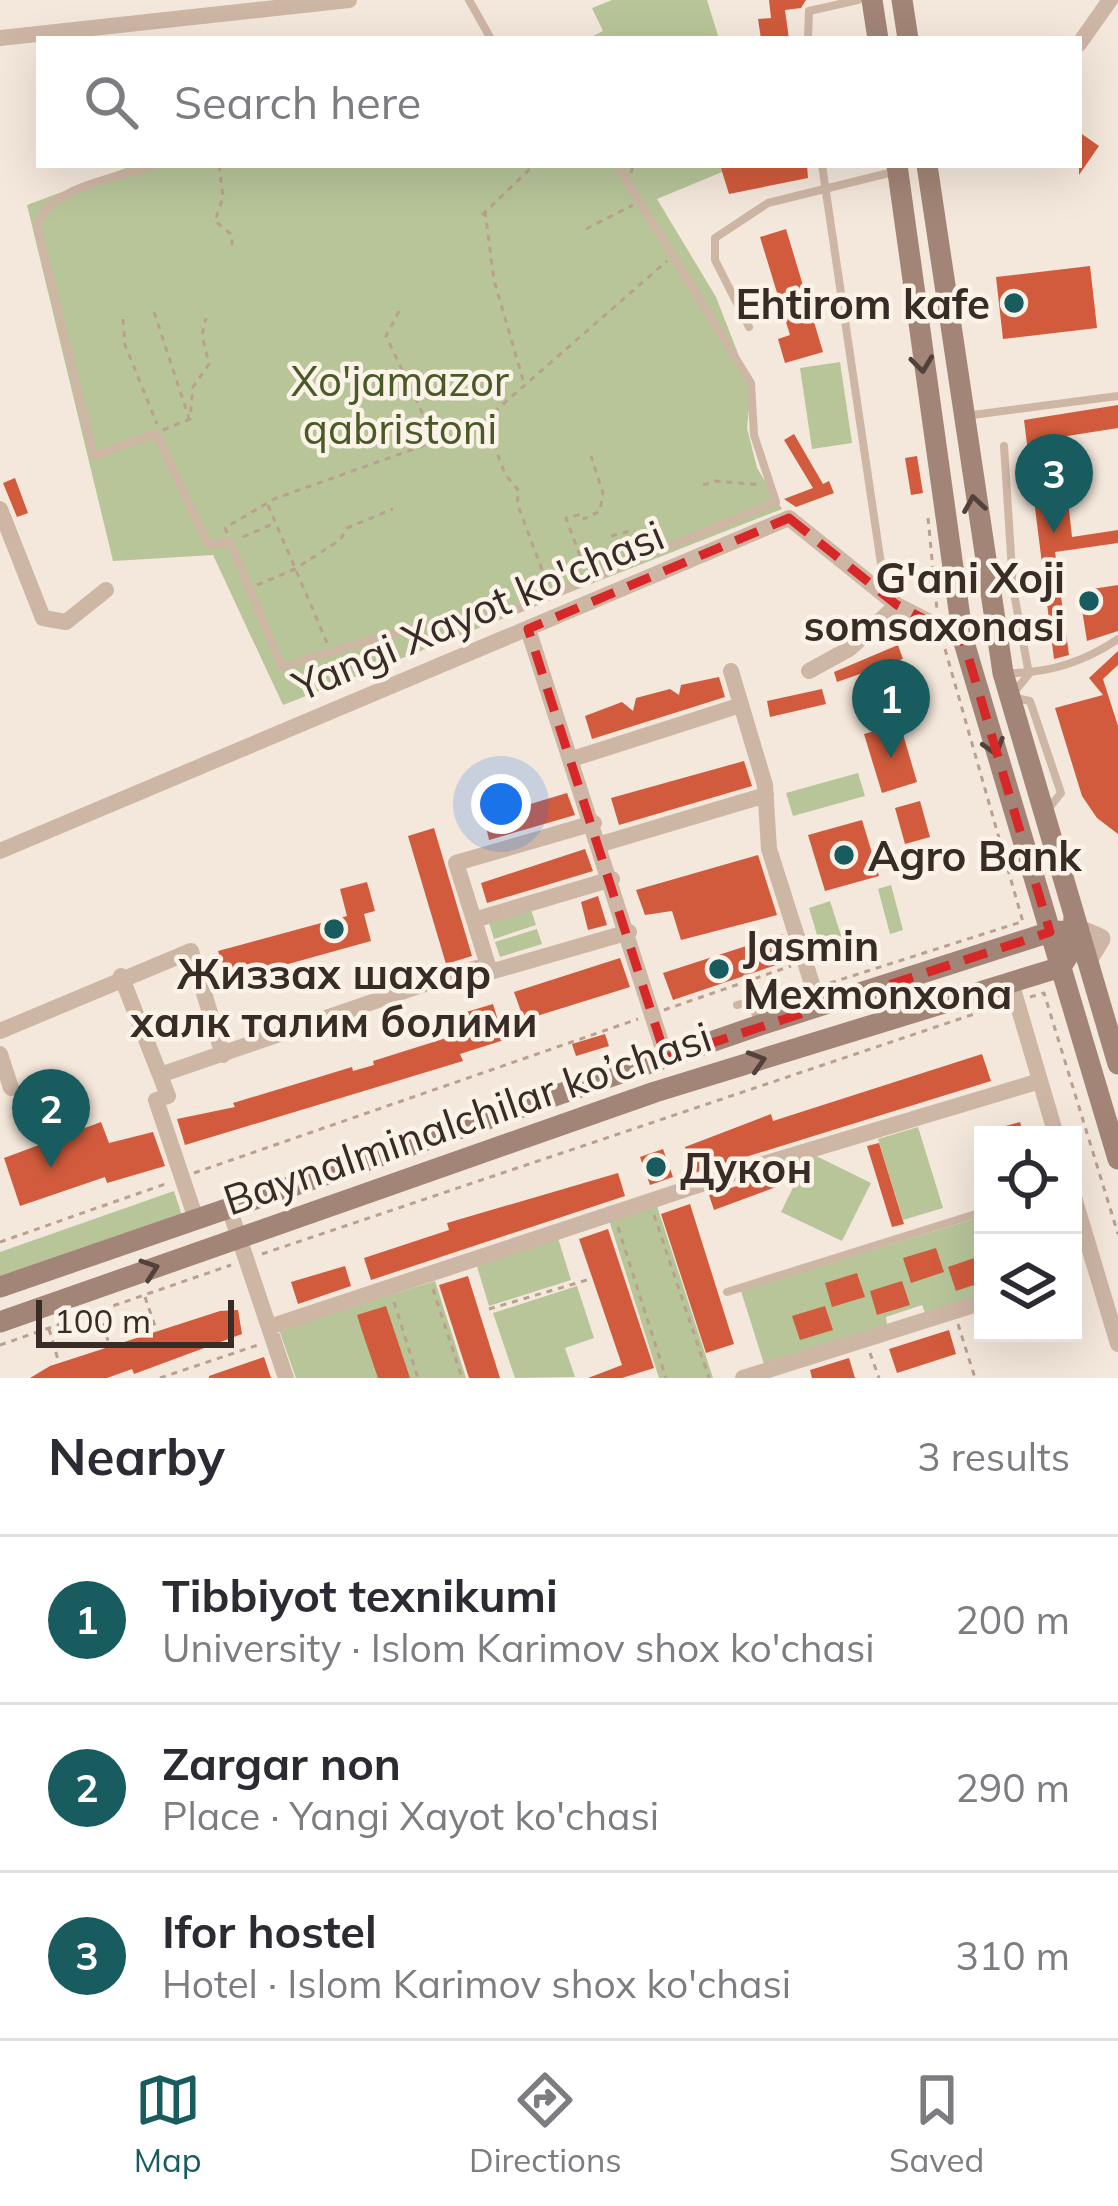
<!DOCTYPE html>
<meta charset="utf-8">
<style>
body{margin:0;font-family:Mulish,sans-serif;background:#f2f2f3;color:#2b2b33}
.controls{position:absolute;right:36px;bottom:36px;display:grid;overflow:hidden;border-radius:0px;box-shadow:0 12px 48px #0002}
.controls button{width:108px;height:108px;display:grid;place-items:center;padding:0;border:0;border-bottom:3px solid #e1e1e2;background:#fff;color:#2b2b33;font:60px sans-serif}
.scale{position:absolute;left:36px;bottom:30px;width:198px;box-sizing:border-box;padding-left:12px;border:6px solid #392c27;border-top:0;font-size:33px;line-height:42px;white-space:nowrap;color:#392c27;-webkit-text-stroke:9px #fbf2e8;paint-order:stroke}
.you{position:absolute;left:501px;top:804px;width:42px;height:42px;margin:-30px;border:9px solid #fff;border-radius:50%;background:#1a73e8;box-shadow:0 0 0 18px #1a73e833}
.badge{display:grid;place-items:center;width:78px;height:78px;border-radius:50%;background:#185c5f;color:#fff;font-size:39px;font-weight:700}
.pin{position:absolute;translate:-50% -99px;filter:drop-shadow(0 3px 6px #0008)}
.pin::after{content:'';position:absolute;top:63px;width:42px;height:36px;background:inherit;clip-path:polygon(0 0,100% 0,50% 100%)}
.list{margin:0;padding:0;list-style:none}
h2{display:flex;justify-content:space-between;align-items:center;height:156px;margin:0;padding:0 48px;font-size:51px}
h2 small{font-size:39px;font-weight:400;color:#7c7c81}
.list li{display:grid;grid-template-columns:78px 1fr auto;gap:36px;align-items:center;box-sizing:border-box;height:168px;padding:0 48px;border-top:3px solid #e1e1e2}
.list b{display:block;font-size:45px;white-space:nowrap}
.list p{margin:0;font-size:39px;white-space:nowrap;color:#7c7c81}
.list em{font-size:39px;font-style:normal;color:#7c7c81}
.icon{flex:none;width:66px;height:66px;fill:none;stroke:currentColor;stroke-width:2;stroke-linecap:round;stroke-linejoin:round}
.map{position:relative;flex:none;width:1118px;height:1378px;overflow:hidden}
.search{position:absolute;background:#fff;box-shadow:0 12px 48px #0002;left:36px;right:36px;top:36px;height:132px;display:flex;align-items:center;gap:30px;box-sizing:border-box;padding:0 42px;border-radius:0px;color:#7c7c81;font-size:45px}
.sheet{height:660px;background:#fff}
nav{display:flex;justify-content:space-around;align-items:center;box-sizing:border-box;height:168px;border-top:3px solid #e1e1e2;background:#fff;font-size:33px;color:#7c7c81}
nav a{display:grid;justify-items:center;gap:6px}
nav .on{color:#185c5f}
.map>svg:first-child{display:block}
.green{fill:#b8c599}
.building{fill:#d15b3c}
.lines{fill:none;stroke-linecap:round;stroke-linejoin:round}
.path{stroke:#baa08f;stroke-width:3;stroke-dasharray:6 6;stroke-linecap:butt}
.service{stroke:#ceb6a5;stroke-width:8}
.minor{stroke:#ceb6a5;stroke-width:16}
.tertiary{stroke:#ceb6a5;stroke-width:21}
.secondary{stroke:#a28576;stroke-width:21}
.oneway{stroke:#53423b}
.marked{fill:none;stroke:#d62828;stroke-width:9;stroke-dasharray:24 15;stroke-linejoin:round}
.poi-dot{fill:#185c5f;stroke:#fbf2e8;stroke-width:4.5}
.labels{text-anchor:middle;dominant-baseline:central;stroke-width:9;stroke-linejoin:round;paint-order:stroke}
.poi-label{font-size:42px;font-weight:bold;fill:#392c27;stroke:#fbf2e8;text-anchor:start}
.park-label{font-size:42px;fill:#495a28;stroke:#fbf2e8}
.street-label{font-size:42px;fill:#392c27;stroke:#fbf2e8}
</style>
<div class="map">
<svg width="1118" height="1378" viewBox="0 0 1118 1378">
<rect width="100%" height="100%" fill="#f4e7db"/>
<!-- green -->
<path class="green" d="M612,0H707L719,39H587L603,31L592,8Z
M134,165H720L722,172L657,199L716,297L751,387L747,428L757,468L782,509L283,705L213,555L113,561L27,205Z
M840,362L852,443L812,449L800,368Z
M858,773L865,796L793,816L786,793Z
M891,885L903,930L890,934L878,889Z
M830,901L845,948L823,955L809,908Z
M531,910L536,925L494,939L489,923Z
M537,929L542,944L500,957L495,942Z
M918,1127L943,1208L903,1220L878,1139Z
M810,1153L871,1183L842,1241L781,1212Z
M174,1191L182,1216L0,1278V1252Z
M656,1203L713,1378H659L609,1220Z
M980,1217L983,1294L925,1313L922,1305L886,1317L887,1325L764,1364L741,1291Z
M558,1238L571,1280L489,1306L476,1263Z
M435,1281L466,1378H296L279,1330Z
M577,1286L594,1338L565,1348L575,1377L515,1378L493,1313Z"/>
<!-- building -->
<path class="building" d="M769,0H806L801,8L785,10L789,39H761L758,19L771,18Z
M1079,132L1099,146L1079,175Z
M720,165H807L808,178L729,194Z
M786,229L823,352L785,363L778,339L790,335L760,237Z
M1090,266L1097,328L1003,339L996,277Z
M1118,405V428L1061,437L1072,537L1118,530V543L1055,552L1069,655L1054,659L1024,420Z
M794,434L823,484L829,481L834,493L796,507L784,499L813,488L784,440Z
M917,456L923,493L911,495L905,458Z
M15,478L28,513L17,517L3,483Z
M1118,585V631L1087,641L1079,591Z
M898,645L903,659L837,682L834,672Z
M1118,651V665L1103,679L1118,726V834L1097,818L1082,796L1055,708L1103,695L1089,678Z
M719,677L725,697L592,739L585,716L622,702L633,711L636,698L670,689L679,695L681,685Z
M822,689L826,704L770,717L767,701Z
M900,724L917,782L882,793L864,734Z
M744,761L752,786L619,825L611,798Z
M567,793L575,815L489,840L484,818Z
M920,801L930,837L905,844L895,808Z
M862,820L879,876L825,891L808,835Z
M434,828L472,956L446,964L408,836Z
M585,849L593,871L487,903L481,883Z
M758,855L777,915L681,940L672,911L645,915L636,890Z
M367,882L375,911L364,914L371,941L227,981L218,951L347,916L340,889Z
M598,896L607,925L588,930L581,902Z
M783,934L791,960L673,1000L663,973Z
M620,958L630,987L524,1020L514,992Z
M493,1004L504,1040L460,1054L463,1061L185,1145L177,1119L235,1107L233,1103L352,1067L353,1071L374,1065L373,1061L459,1034L453,1016Z
M605,1034L609,1046L576,1056L572,1044Z
M982,1054L991,1081L694,1173L685,1147L771,1114L773,1121Z
M101,1122L109,1143L153,1132L165,1166L107,1183L105,1177L20,1206L4,1158Z
M1020,1122L1024,1135H985L984,1132Z
M879,1143L904,1224L892,1227L867,1146Z
M663,1149L673,1177L650,1185L640,1157Z
M780,1172L784,1184L714,1210L709,1195Z
M618,1173L625,1196L371,1280L364,1258L449,1230L447,1223Z
M690,1204L734,1344L706,1353L661,1214Z
M608,1229L654,1368L622,1378H588L622,1365L579,1239Z
M936,1248L944,1272L911,1283L903,1258Z
M983,1255V1282L956,1291L948,1267Z
M345,1266L351,1286L298,1304L291,1282Z
M857,1273L865,1297L832,1307L825,1283Z
M468,1276L472,1289L500,1378H469L439,1285Z
M902,1281L910,1305L877,1315L870,1291Z
M386,1306L410,1378H378L361,1328L357,1315Z
M825,1306L833,1330L800,1340L792,1316Z
M238,1310L242,1334L134,1374L132,1369L107,1378H30L50,1366L220,1311Z
M949,1330L956,1354L897,1373L889,1349Z
M264,1357L271,1378H209V1376Z
M849,1358L855,1378H812L810,1370Z"/>
<g class="lines">
<!-- path -->
<path class="path" d="M219,165L223,197L215,221L232,235V249
M631,173L633,165
M485,211L494,280L523,380
M482,215L534,165
M586,229L633,205
M399,311L386,336L435,440
M154,312L189,418
M123,319L125,345L157,424
M485,421L505,474L519,491L517,503L547,583
M163,430L190,419L193,387L209,364L202,335L206,318
M703,485L716,481L761,485
M268,505L328,645
M928,518L937,610
M227,533L225,528L274,499L478,426L667,261
M611,536L630,531L643,543
M243,537L275,523
M584,567L566,518L582,514L584,519L600,511L603,493L591,456
M257,585L295,569L340,540L347,528L393,509
M945,649L1023,922
M830,983L1021,922
M1030,997L1044,993L1118,1234
M664,1010L791,966
M194,1173L638,1019
M654,1215L709,1378
M618,1227L666,1378
M0,1242L168,1183
M262,1254L1004,1004
M433,1289L462,1378
M145,1297L157,1332
M394,1302L418,1378
M489,1309L587,1280
M99,1312L110,1347
M958,1324L975,1378
M49,1329L59,1363
M0,1345L231,1265
M870,1353L879,1378
M160,1378L261,1344"/>
<!-- service -->
<path class="service" d="M469,0L491,39
M808,39L809,11L858,0
M156,165C121,177 48,186 37,226L94,456L156,433L209,546L230,541L282,667L407,629L516,610L776,502L754,435L751,383L617,165
M822,165L885,591
M749,327L715,260V238L768,203L897,171
M965,416L1118,396
M1004,446L1013,586
M995,578L1013,588L1029,674L1010,697L1030,701L1061,793L1049,808
M1005,673C1047,674 1083,663 1118,639
M737,1005L751,1001L759,1024
M783,1016L775,993L791,988
M727,1292L979,1213"/>
<!-- minor -->
<path class="minor" d="M0,38L349,0
M1079,44L1110,0
M0,509L43,618L66,622L106,590
M528,629L666,1058
M731,671L765,785L769,849L819,1006
M809,671L849,649L897,605
M572,759L741,705
M601,844L766,795
M0,851L789,518L897,605L963,639
M474,920L456,863L594,823
M490,972L474,920L612,879
M121,976L160,1075L445,977L477,968L490,972L629,932
M1011,982L1056,1135
M0,1031L191,951L223,1055
M0,1054L11,1088
M160,1075L168,1096L156,1100L196,1219
M1073,1194L1118,1344
M229,1208L286,1378
M269,1327L753,1167L1040,1081
M743,1378L983,1302"/>
<!-- tertiary -->
<path class="tertiary" d="M1079,930L1100,939L1087,960"/>
<!-- secondary -->
<path class="secondary" d="M872,0L878,39
M902,0L908,39
M897,165L963,639L1118,1159
M927,165L1003,673L1118,1064
M0,1287L760,1025L1050,932L1079,930
M0,1322L655,1092L1061,967L1073,948L1074,915"/>
</g>
<!-- one-way arrows -->
<defs><path id="oneway-chevron" d="M-2-3.5L2.5 0L-2 3.5" fill="none" stroke-width="1.6" stroke-linecap="round" stroke-linejoin="round" transform="scale(3)"/></defs>
<g class="oneway">
<use href="#oneway-chevron" transform="translate(922 364) rotate(83)"/>
<use href="#oneway-chevron" transform="translate(974 504) rotate(-99)"/>
<use href="#oneway-chevron" transform="translate(994 747) rotate(73)"/>
<use href="#oneway-chevron" transform="translate(757 1061) rotate(-17)"/>
<use href="#oneway-chevron" transform="translate(150 1269) rotate(-19)"/>
</g>
<!-- marked area -->
<path class="marked" d="M789,518L897,605L963,639L1050,932L666,1058L528,629Z"/>
<!-- markers -->
<g class="poi-dot">
<circle cx="1014" cy="303" r="12"/>
<circle cx="1089" cy="601" r="12"/>
<circle cx="844" cy="855" r="12"/>
<circle cx="334" cy="929" r="12"/>
<circle cx="719" cy="969" r="12"/>
<circle cx="656" cy="1167" r="12"/>
</g>
<g class="labels">
<!-- poi labels -->
<g class="poi-label">
<text x="990" y="303" text-anchor="end">Ehtirom kafe</text>
<text x="1065" y="577" text-anchor="end">G'ani Xoji<tspan x="1065" dy="48">somsaxonasi</tspan></text>
<text x="868" y="855">Agro Bank</text>
<text x="743" y="945">Jasmin<tspan x="743" dy="48">Mexmonxona</tspan></text>
<text x="334" y="973" text-anchor="middle">Жиззах шахар<tspan x="334" dy="48">халк талим болими</tspan></text>
<text x="680" y="1167">Дукон</text>
</g>
<!-- park labels -->
<g class="park-label">
<text x="400" y="380">Xo'jamazor<tspan x="400" dy="48">qabristoni</tspan></text>
</g>
<!-- street labels -->
<g class="street-label">
<text transform="translate(478 610) rotate(-23)">Yangi Xayot ko'chasi</text>
<text transform="translate(467 1118) rotate(-19)">Baynalminalchilar ko’chasi</text>
</g>
</g>
</svg>
<div class="controls">
<button><svg class="icon" aria-label="locate" viewBox="0 0 24 24"><circle cx="12" cy="12" r="6"/><path d="M12 2v4M12 18v4M2 12h4M18 12h4"/></svg></button>
<button><svg class="icon" aria-label="layers" viewBox="0 0 24 24"><path d="M12 4l9 5-9 5-9-5zM3 14l9 5 9-5"/></svg></button>
</div>
<div class="scale">100 m</div>
<div class="you"></div>
<div class="pin badge" style="left:891px;top:758px">1</div>
<div class="pin badge" style="left:51px;top:1168px">2</div>
<div class="pin badge" style="left:1054px;top:533px">3</div>
<div class="search"><svg class="icon" aria-label="search" viewBox="0 0 24 24"><circle cx="10" cy="10" r="6"/><path d="M15 15l6 6"/></svg>Search here</div>
</div>
<section class="sheet">
<h2>Nearby<small>3 results</small></h2>
<ul class="list">
<li><span class="badge">1</span><div><b>Tibbiyot texnikumi</b><p>University · Islom Karimov shox ko'chasi</p></div><em>200 m</em></li>
<li><span class="badge">2</span><div><b>Zargar non</b><p>Place · Yangi Xayot ko'chasi</p></div><em>290 m</em></li>
<li><span class="badge">3</span><div><b>Ifor hostel</b><p>Hotel · Islom Karimov shox ko'chasi</p></div><em>310 m</em></li>
</ul>
</section>
<nav>
<a class="on"><svg class="icon" aria-label="map" viewBox="0 0 24 24"><path d="M3 6l6-2 6 2 6-2v14l-6 2-6-2-6 2zM9 4v14M15 6v14"/></svg>Map</a>
<a><svg class="icon" aria-label="directions" viewBox="0 0 24 24"><path d="M12 3l9 9-9 9-9-9zM9 14v-3h6M13 9l2 2-2 2"/></svg>Directions</a>
<a><svg class="icon" aria-label="saved" viewBox="0 0 24 24"><path d="M7 4h10v16l-5-4-5 4z"/></svg>Saved</a>
</nav>
